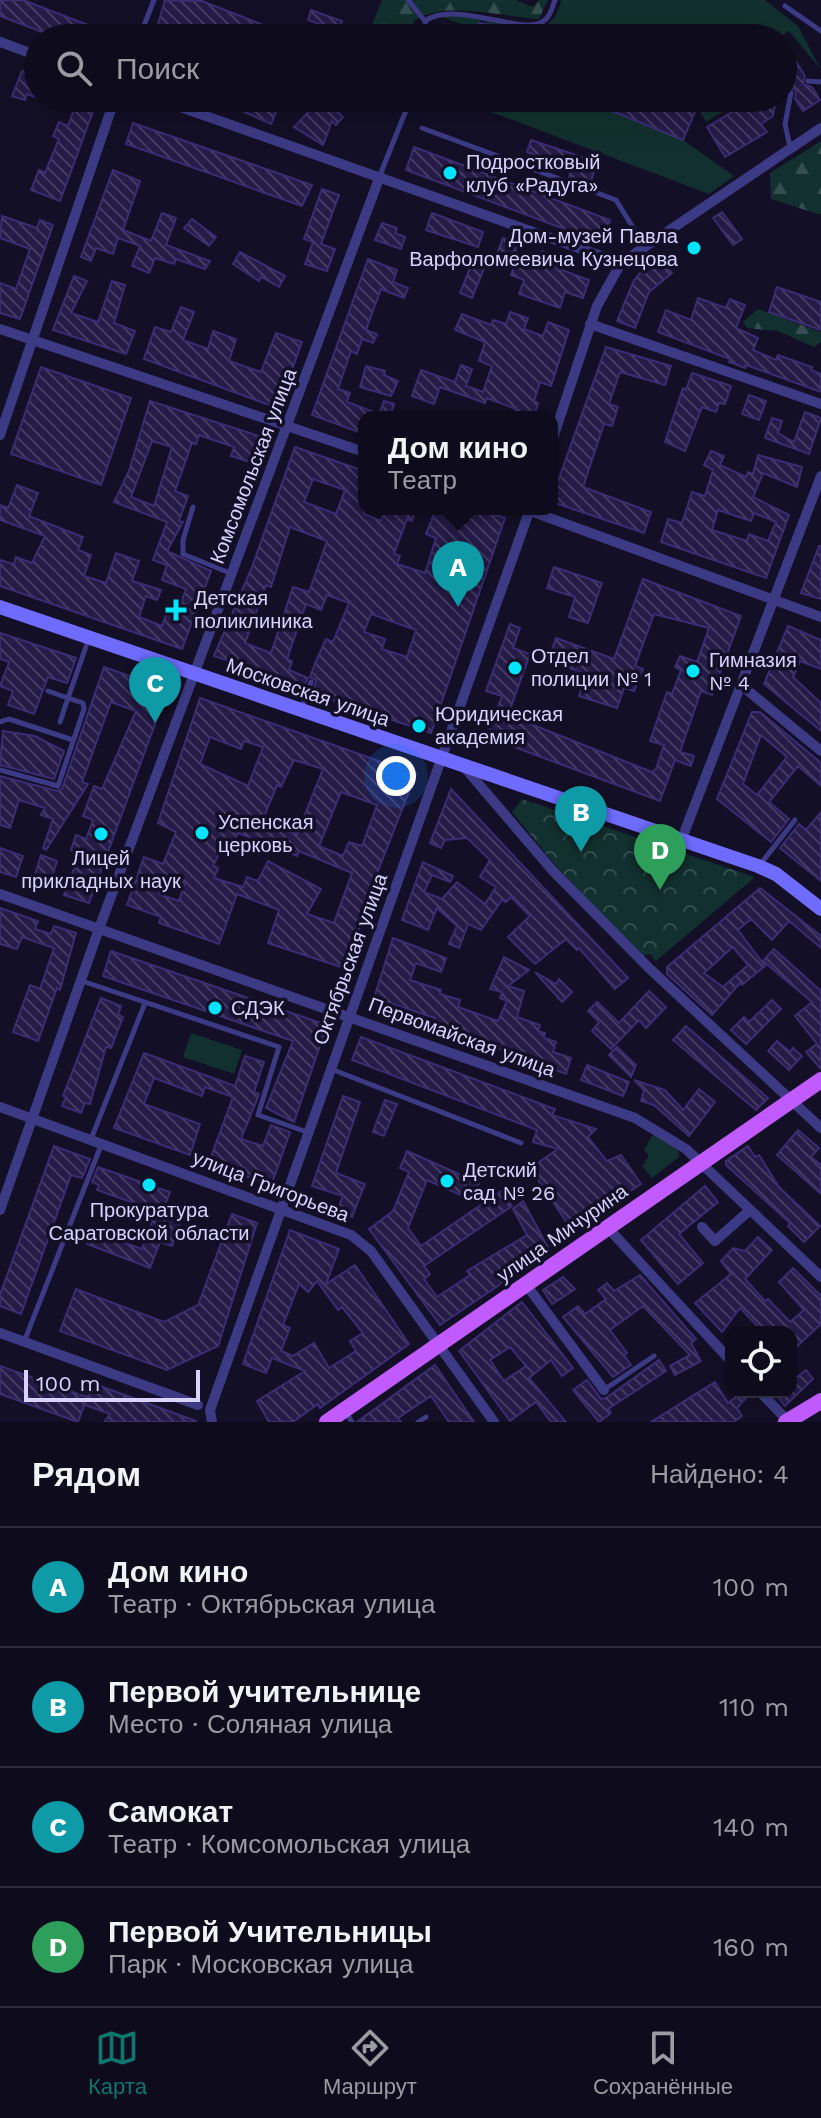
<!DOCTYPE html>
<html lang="ru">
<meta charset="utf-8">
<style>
body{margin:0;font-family:"Work Sans",sans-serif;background:#171425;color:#f1f3f6}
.controls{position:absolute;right:24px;bottom:24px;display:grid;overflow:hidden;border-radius:16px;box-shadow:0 8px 32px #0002}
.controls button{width:72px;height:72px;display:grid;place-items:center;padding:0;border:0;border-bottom:2px solid #2e2b3b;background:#0e0b1c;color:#f1f3f6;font:40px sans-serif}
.scale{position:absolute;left:24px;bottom:20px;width:176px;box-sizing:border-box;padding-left:8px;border:4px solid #d9d4ff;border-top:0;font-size:22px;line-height:28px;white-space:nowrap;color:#d9d4ff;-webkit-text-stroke:6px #130f26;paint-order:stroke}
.you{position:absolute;left:396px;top:776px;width:28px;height:28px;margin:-20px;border:6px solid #fff;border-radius:50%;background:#1a73e8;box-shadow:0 0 0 12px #1a73e833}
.badge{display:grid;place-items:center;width:52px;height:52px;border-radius:50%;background:#0f766e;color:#fff;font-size:26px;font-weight:700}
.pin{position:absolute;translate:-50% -66px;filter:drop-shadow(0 2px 4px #0008)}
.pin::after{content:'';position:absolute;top:42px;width:28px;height:24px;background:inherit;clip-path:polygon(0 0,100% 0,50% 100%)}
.popup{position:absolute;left:358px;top:411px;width:200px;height:104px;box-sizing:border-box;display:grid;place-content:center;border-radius:16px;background:#0e0b1c;filter:drop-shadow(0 2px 6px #0005);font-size:26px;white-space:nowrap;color:#9b9ba3}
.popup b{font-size:30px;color:#f1f3f6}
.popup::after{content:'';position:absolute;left:50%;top:100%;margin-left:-16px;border:16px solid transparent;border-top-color:#0e0b1c}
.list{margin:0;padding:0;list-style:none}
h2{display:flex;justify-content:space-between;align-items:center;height:104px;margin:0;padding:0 32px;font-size:34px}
h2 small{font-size:26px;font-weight:400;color:#9b9ba3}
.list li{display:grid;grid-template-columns:52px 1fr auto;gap:24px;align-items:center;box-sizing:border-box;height:120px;padding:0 32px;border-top:2px solid #2e2b3b}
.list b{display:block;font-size:30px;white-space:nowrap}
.list p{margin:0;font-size:26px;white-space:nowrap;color:#9b9ba3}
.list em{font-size:26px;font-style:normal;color:#9b9ba3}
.icon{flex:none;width:44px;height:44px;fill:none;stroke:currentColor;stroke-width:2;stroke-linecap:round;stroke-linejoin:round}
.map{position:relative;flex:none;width:821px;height:1422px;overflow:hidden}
.search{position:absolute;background:#0e0b1c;box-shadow:0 8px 32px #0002;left:24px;right:24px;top:24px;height:88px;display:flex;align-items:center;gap:20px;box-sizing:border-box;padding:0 28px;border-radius:44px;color:#9b9ba3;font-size:30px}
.sheet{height:584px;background:#0e0b1c}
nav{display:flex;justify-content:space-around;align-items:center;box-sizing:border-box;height:112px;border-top:2px solid #2e2b3b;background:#0e0b1c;font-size:22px;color:#9b9ba3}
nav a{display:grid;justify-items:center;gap:4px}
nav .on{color:#0f766e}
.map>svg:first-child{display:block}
.grass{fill:#12302f}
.forest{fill:url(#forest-firs)}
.park{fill:url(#park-crowns)}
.building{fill:url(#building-back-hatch);stroke:#3b2d73;stroke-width:2;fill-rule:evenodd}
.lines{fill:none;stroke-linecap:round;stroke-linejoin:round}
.lane{stroke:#3d3a85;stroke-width:5}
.street{stroke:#3d3a85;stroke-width:10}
.secondary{stroke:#6f6bff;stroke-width:14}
.primary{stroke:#c25bff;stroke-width:16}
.poi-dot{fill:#00e5ff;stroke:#130f26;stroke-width:3}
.labels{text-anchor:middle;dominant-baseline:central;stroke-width:7;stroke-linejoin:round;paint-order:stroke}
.poi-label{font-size:20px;fill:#d9d4ff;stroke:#130f26;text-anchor:start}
.street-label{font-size:20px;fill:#d9d4ff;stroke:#130f26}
</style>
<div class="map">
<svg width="821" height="1422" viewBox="0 0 821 1422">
<defs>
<pattern id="forest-firs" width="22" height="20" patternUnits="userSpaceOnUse" patternTransform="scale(2)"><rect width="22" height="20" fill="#12302f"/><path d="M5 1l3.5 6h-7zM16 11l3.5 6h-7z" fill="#344d4e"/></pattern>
<pattern id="park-crowns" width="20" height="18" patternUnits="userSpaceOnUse" patternTransform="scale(2)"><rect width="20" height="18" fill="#12302f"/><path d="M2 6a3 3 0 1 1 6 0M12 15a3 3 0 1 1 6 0" fill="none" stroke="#344d4e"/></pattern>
<pattern id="building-back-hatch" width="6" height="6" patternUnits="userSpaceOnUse" patternTransform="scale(2)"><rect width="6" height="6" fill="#241b47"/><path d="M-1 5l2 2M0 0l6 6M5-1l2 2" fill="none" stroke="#433b63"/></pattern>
</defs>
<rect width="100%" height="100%" fill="#130f26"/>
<!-- grass -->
<path class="grass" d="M561,0H765L798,26L821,70L789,31L778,38H525L481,20L477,30L442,17C457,15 472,15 487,17C517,22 552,45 561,0Z
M454,98H579L683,140L734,176L709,194Z
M674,98H745L706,122L697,107Z
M191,1033L242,1050L234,1074L183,1057Z
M653,1134L678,1148L679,1157L652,1178L642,1166L649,1156L644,1150Z"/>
<!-- forest -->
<path class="forest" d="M382,0H516L533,7L539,0H548L539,19C500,17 446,0 413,21L420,38H367Z
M821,141V215L771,199L770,173Z
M758,309L821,332V342L814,347L778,331L747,328L743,322Z"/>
<!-- park -->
<path class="park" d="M522,799L755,877L656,961L650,954L641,956L557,867L512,812Z"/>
<!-- building -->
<path class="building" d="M0,0H23L122,38H58L0,16Z
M165,0L202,1L276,30L274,38H208L185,30L182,38H154Z
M311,10L342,21L339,31L308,20Z
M479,23L493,25L523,38H473Z
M783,41L805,76L803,84L812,87L820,100L803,111L795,99L796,90L788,88L783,80Z
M22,71L38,77V98L27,94L25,100L12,96Z
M78,98H98L60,201L31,190L39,170L45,173L59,139L53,136L59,122L68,126Z
M213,98H263L279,105L271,124Z
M322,98L343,117L336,125L332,121L323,145L294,127Z
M580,98H674L697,107L683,140Z
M755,98H776L773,116L761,124L767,132L725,157L707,127Z
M133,123L312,185L302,206L126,144Z
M531,140L597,162L590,184L569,177L572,167L527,152Z
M414,147L610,220L602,243L406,170Z
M113,170L140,181L123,230L151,241L162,213L176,218L166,245L210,261L205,269L176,259L174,264L155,258L149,273L132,266L140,246L118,238L113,254L96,248L91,261L81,257Z
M322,189L339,195L321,244L335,249L327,271L305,264L313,242L304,239Z
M722,212L742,239L733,245L713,218Z
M432,213L483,232L478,247L426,230Z
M2,216L37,228L40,220L53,225L20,319L0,313V283L16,289L30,249L0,238Z
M192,219L216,237L209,246L184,228Z
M382,223L397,228L395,233L405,237L401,249L375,240Z
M503,238L518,244L513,256L537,266L542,251L557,257L554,267L589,280L583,298L565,292L560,308L519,294L524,280L511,275L514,267L495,259Z
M240,252L285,276L279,287L261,277L259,281L233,264Z
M655,256L672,273L649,292L635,328L617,321L634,280Z
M368,259L397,270L393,282L408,288L404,298L381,289L366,330L377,334L373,343L362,339L357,354L351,351L338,389L350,393L347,402L379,414L384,401L394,404L390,417H364V434L312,415Z
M473,261L485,266L472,298L460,293Z
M74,276L87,281L71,313L98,322L112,281L125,285L114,323L135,331L126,354L53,330Z
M777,287L821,302V330L769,312Z
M698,298L726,308L730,299L745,305L736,328L758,338L753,350L776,360L778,355L812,367L811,370L821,374V392L746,365L745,368L735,364L729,362L730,359L658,332L666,310L691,320Z
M181,307L194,312L183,340L208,349L213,331L236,339L229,361L261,372L276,333L302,342L280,402L272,406L144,359L155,327L171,332Z
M510,312L528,318L524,329L543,336L548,322L569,330L551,386L540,382L534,401L538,403L534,417H513L516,409L487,398L485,403L440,387L434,404L412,396L421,370L455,382L461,365L472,369L466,386L483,392L492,366L479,361L485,342L455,330L462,314L491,325L493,320L506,324Z
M606,347L671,366L665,385L620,372L609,404L618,407L612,426L604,424L583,487L651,512L644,533L555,503L553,495Z
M366,366L385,371L384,375L398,381L391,396L360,387Z
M41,367L131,398L101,485L11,454Z
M692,373L731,386L725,404L719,403L716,412L702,407L685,451L665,442L683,388L686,390Z
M749,395L766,401L759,420L742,414Z
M150,401L262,437L254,463L231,456L234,447L199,435L196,444L192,443L175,491L188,496L179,521L183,522L167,551L211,571L182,649L0,586V560L14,564L16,557L32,563L45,536L0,520V505L8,508L17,485L38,493L29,516L83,537L78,550L91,555L84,576L106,583L116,553L139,561L132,581L161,590L157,600L146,596L139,617L162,626L167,612L176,616L186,589L162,580L167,565L153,560L167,522L114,502L129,471ZM152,441L172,447L154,506L131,497Z
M805,412L821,418L809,454L765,438L772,418L782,421L778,433L794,442Z
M295,447L364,471V514L381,521L384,513L395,515L383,509H416L412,521L407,519L394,554L400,556L397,564L425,573L436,538L426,534L436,509H475L505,518L431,733L324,697L325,693L314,689L316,680L310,677L316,661L326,639L333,642L349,603L327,595L321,610L306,604L287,659L292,661L289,670L308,678L304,686L214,656L252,567ZM313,479L345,490L336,514L304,502ZM290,527L327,541L309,592L293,587L271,653L245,643L266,585L271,587ZM371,614L416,630L407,657L382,649L385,639L364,632Z
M711,451L724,456L720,465L746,477L748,472L753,474L758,455L802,467L797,487L763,473L753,497L789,515L766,578L661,542L668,519L682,523L692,492L705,496L713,470L704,465ZM718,510L751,521L754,513L776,522L768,541L749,534L747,541L712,530Z
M819,546H821V599L801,593Z
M554,567L602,583L588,623L569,617L575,597L547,588Z
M643,579L741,616L712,695L701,691L680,752L694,756L691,766L675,760L660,801L487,737L502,696L486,691L510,624L520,628L513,648L530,654L508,715L652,772L656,769L664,745L650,741L667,692L672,694L681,670L675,667L680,656L697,662L709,628L654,614L635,666L643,669L634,691L624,688L617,708L579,696L587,674L548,661L556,638L614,659Z
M788,626L821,640V669L800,661L793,677L821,703V731L764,684Z
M0,633L76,658L67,683L48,677L34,714L8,705L13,691L0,686L9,662L0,659Z
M104,667L168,689L89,903L64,895L80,853L71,850L76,835L86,839L93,820L83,816L94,786L102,789L136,711L111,702L82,782L88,784L46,850L43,848L53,819L41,815L45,808L19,800L10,828L0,825V776L57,791L62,789Z
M200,698L416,774L374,881L347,969L268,943L279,910L237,894L219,944L159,923L161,917L127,905L144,857L163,864L176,832L158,823ZM210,737L241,749L244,741L263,747L248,786L200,764ZM294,760L323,769L297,834L261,824L277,785L281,787ZM341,792L377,805L362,846L349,842L343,856L319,846ZM238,833L297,856L299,851L352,873L334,923L307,914L321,889L268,861L258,881L247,877L243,887L214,878L218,868L213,866L226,839L234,841ZM166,876L185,883L179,901L159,894Z
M752,712H760L821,763V786L798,766L769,802L789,819L771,842L717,799ZM761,735L787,757L757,795L743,784Z
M3,731L35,736L64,751L54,779L0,765Z
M451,789L628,978L615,989L579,948L577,950L566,939L535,964L508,937L530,916L511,897L506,902L502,900L481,930L468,924L459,948L449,944L457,926L437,908L428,930L402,920L423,862L453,876L450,882L432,875L424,892L442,899L457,882L485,904L496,887L480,877L490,860L467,838L445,840L441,848L430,843Z
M821,812V881L780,848L799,824L806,830Z
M0,848L23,856L16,877L0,872Z
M41,855L57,861L48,889L32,884Z
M760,888L821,936V948L789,921L772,940L751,919L738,930L765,966L742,985L740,983L712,1015L667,974V967ZM733,947L748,965L723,987L704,973Z
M0,908L38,921L35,929L51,934L54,926L76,933L60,990L57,988L38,1041L13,1032L30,985L40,989L54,948L22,937L17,949L0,944Z
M393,938L446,958L441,972L416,963L410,980L441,990L440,994L460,1000L458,1007L498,1021L507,1001L500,998L502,992L490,989L504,957L529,970L508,986L524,991L517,1017L540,1025L538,1031L545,1033L544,1038L556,1042L553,1052L571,1058L566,1074L433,1024L435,1018L374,998Z
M774,949L821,991V1069L806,1052L817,1044L795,1016L812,1002L763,961Z
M111,951L327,1025L294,1122L266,1108L293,1041L103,976Z
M535,972L556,984L559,979L572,992L562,1002Z
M649,991L666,1007L646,1028L639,1020L611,1049L592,1031L599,1022L588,1011L597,1002L619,1023Z
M101,998L121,1006L118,1015L123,1017L111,1048L106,1047L90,1104L85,1103L81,1113L62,1106L66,1097L63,1096Z
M772,1000L781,1009L746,1044L731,1030L744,1017L749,1022Z
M686,1026L768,1098L756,1110L673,1040Z
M361,1037L555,1109L552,1115L596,1129L588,1137L607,1161L621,1155L641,1184L572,1230L530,1168L558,1149L533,1142L537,1130L352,1060Z
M777,1041L790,1052L793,1048L802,1056L789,1070L768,1051Z
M617,1047L636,1065L631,1077L609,1055Z
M144,1053L235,1086L245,1056L264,1062L254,1092L259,1094L241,1139L263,1146L271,1125L290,1132L271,1186L209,1162L233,1097L205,1087L202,1096L154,1078L144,1104L200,1124L190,1155L114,1128Z
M587,1065L629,1082L623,1096L581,1080Z
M634,1080L665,1090L683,1110L699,1089L715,1102L689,1136L654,1105L641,1101L644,1090Z
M343,1096L360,1102L336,1173L365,1184L352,1217L337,1211L343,1196L312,1186Z
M385,1100L397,1104L384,1136L373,1132Z
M798,1130L819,1148L811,1157L821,1165V1194L777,1155Z
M54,1146L90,1159L82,1178L71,1175L21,1314L0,1306V1295Z
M748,1146L755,1157L759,1155L779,1187L820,1226L804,1242L788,1226L790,1223L726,1165V1161Z
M407,1151L479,1183L472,1200L427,1180L408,1228L421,1246L501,1191L512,1206L424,1266L430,1274L424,1279L437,1297L470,1275L467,1271L527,1235L513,1209L523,1201L550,1251L440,1325L369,1229L393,1211L409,1172L400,1168Z
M98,1167L170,1192L162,1213L181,1220L172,1246L160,1242L150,1268L87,1244L92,1231L142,1249L156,1211L97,1190L99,1185L92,1182Z
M705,1186L718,1202L679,1234L703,1263L678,1284L641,1240Z
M232,1214L257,1223L218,1346L167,1370L60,1331L76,1289L164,1322L198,1305Z
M290,1230L339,1249L326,1284L355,1265L409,1344L320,1408L318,1404L293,1422H269L257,1401L305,1371L272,1358L266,1373L243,1364ZM317,1281L338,1310L342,1307L363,1333L350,1341L356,1351L329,1368L314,1343L293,1356L281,1351L290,1328L283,1325L299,1284L308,1292Z
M758,1237L772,1250L745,1279L765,1301L768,1299L790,1322L804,1310L779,1282L793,1268L821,1296V1324L791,1352V1332H763L740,1308L722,1332L695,1303L731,1274L721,1261L733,1248L745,1251Z
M640,1275L696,1339L691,1343L701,1361L675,1375L670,1366L690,1355L643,1306L610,1330L627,1353L624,1355L631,1365L613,1377L563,1317L578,1306L585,1314L606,1299L598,1290L607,1283L614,1291Z
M563,1277L575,1289L552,1304L543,1290Z
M522,1302L573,1368L562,1376L551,1360L529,1378L566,1422H551L536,1402L510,1421L459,1351ZM510,1347L526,1366L504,1381L490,1360Z
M659,1360L666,1371L608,1409L611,1413L599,1422L573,1390L587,1380L601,1399L606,1398Z
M435,1365L474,1422H449L431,1396L398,1418L401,1422H357Z
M0,1366L87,1397L78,1422L0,1394Z
M806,1370L813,1379L785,1406L774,1392H791V1372L796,1378Z
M715,1382L728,1403L736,1397L746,1398L737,1408L742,1416L734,1422H651Z
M92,1383L196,1421V1422H104L110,1414L85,1405Z"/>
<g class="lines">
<!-- lane -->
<path class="lane" d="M408,0L425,21
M785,6L821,31
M425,21C455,0 521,35 542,22C550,18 552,8 555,0
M425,21L427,38
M139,38L154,0
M808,81L821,82
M422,128L616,200L645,247
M790,147L785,124L791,93
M380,175L411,98
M193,507L183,540V554L230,573
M48,691L68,698L60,722
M302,708L311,682
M0,722L9,719L73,740
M0,770L58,786L84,709L83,703L68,698L89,638
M759,866L795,820
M82,981L279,1047L258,1115L307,1132
M331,1069L521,1143
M91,1139L145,1003
M24,1342L102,1143
M605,1389L654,1356
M345,1411L352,1422
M418,1422L426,1417"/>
<!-- street -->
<path class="street" d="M0,42L38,56
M155,98L621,263
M590,324L821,404
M0,329L364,452
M0,435L115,98
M552,441L597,306L621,263L821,128
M525,509L821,617
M741,685L821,751
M465,768L553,871L650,969L821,1128
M681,841L821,476
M0,894L635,1118L686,1149L821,1277
M0,1107L351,1235L371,1251L494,1422
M0,1210L100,926L380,176
M607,1227L731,1361
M702,1227L715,1241L750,1210
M525,1283L604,1390
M0,1333L198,1405
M760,1392L789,1422
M212,1422L210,1410L530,509"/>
<!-- secondary -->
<path class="secondary" d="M0,607L758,866L776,874L821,909"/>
<!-- primary -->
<path class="primary" d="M327,1422L821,1080
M786,1422L821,1401"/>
</g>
<!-- markers -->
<g class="poi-dot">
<circle cx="450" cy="173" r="8"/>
<circle cx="694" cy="248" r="8"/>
<path d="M172 598h8v8h8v8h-8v8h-8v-8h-8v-8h8z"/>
<circle cx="515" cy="668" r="8"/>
<circle cx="693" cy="671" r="8"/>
<circle cx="419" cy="726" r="8"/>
<circle cx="202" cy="833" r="8"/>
<circle cx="101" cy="834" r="8"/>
<circle cx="215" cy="1008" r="8"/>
<circle cx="447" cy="1181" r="8"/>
<circle cx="149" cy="1185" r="8"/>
</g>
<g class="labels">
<!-- poi labels -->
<g class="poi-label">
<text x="466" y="162">Подростковый<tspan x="466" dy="23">клуб «Радуга»</tspan></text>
<text x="678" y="236" text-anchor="end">Дом-музей Павла<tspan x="678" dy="23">Варфоломеевича Кузнецова</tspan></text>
<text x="194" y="598">Детская<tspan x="194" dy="23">поликлиника</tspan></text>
<text x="531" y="656">Отдел<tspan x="531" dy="23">полиции № 1</tspan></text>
<text x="709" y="660">Гимназия<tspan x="709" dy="23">№ 4</tspan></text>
<text x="435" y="714">Юридическая<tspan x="435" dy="23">академия</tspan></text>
<text x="218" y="822">Успенская<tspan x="218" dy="23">церковь</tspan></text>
<text x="101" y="858" text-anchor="middle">Лицей<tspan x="101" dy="23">прикладных наук</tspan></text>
<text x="231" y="1008">СДЭК</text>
<text x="463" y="1170">Детский<tspan x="463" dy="23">сад № 26</tspan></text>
<text x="149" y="1210" text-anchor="middle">Прокуратура<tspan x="149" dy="23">Саратовской области</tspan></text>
</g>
<!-- street labels -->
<g class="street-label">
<text transform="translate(253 466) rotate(-69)">Комсомольская улица</text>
<text transform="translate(308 692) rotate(19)">Московская улица</text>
<text transform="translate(350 959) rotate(-70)">Октябрьская улица</text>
<text transform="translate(462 1037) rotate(20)">Первомайская улица</text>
<text transform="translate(271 1186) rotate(21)">улица Григорьева</text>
<text transform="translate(562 1233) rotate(-35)">улица Мичурина</text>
</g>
</g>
</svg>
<div class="controls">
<button><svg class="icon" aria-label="locate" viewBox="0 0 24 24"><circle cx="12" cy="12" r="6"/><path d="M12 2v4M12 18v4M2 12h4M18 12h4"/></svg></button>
</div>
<div class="scale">100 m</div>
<div class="you"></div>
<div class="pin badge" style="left:458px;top:607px;background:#0f9aa8">A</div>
<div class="popup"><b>Дом кино</b>Театр</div>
<div class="pin badge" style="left:581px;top:852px;background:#0f9aa8">B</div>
<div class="pin badge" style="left:155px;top:723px;background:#0f9aa8">C</div>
<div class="pin badge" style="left:660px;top:890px;background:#2e9e5b">D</div>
<div class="search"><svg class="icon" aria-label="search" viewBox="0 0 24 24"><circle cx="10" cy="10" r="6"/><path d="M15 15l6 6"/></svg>Поиск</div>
</div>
<section class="sheet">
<h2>Рядом<small>Найдено: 4</small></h2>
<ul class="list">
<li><span class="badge" style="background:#0f9aa8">A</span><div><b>Дом кино</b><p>Театр · Октябрьская улица</p></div><em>100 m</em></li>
<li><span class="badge" style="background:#0f9aa8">B</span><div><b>Первой учительнице</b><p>Место · Соляная улица</p></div><em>110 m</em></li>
<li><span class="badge" style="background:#0f9aa8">C</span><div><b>Самокат</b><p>Театр · Комсомольская улица</p></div><em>140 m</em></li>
<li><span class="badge" style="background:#2e9e5b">D</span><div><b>Первой Учительницы</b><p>Парк · Московская улица</p></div><em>160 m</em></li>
</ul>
</section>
<nav>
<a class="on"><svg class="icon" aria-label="map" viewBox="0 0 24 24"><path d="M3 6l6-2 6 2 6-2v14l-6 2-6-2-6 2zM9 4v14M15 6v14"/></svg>Карта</a>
<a><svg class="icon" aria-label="directions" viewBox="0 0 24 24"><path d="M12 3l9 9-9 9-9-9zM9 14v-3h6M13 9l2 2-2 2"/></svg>Маршрут</a>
<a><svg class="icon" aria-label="saved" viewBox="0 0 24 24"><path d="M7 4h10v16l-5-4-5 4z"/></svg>Сохранённые</a>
</nav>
